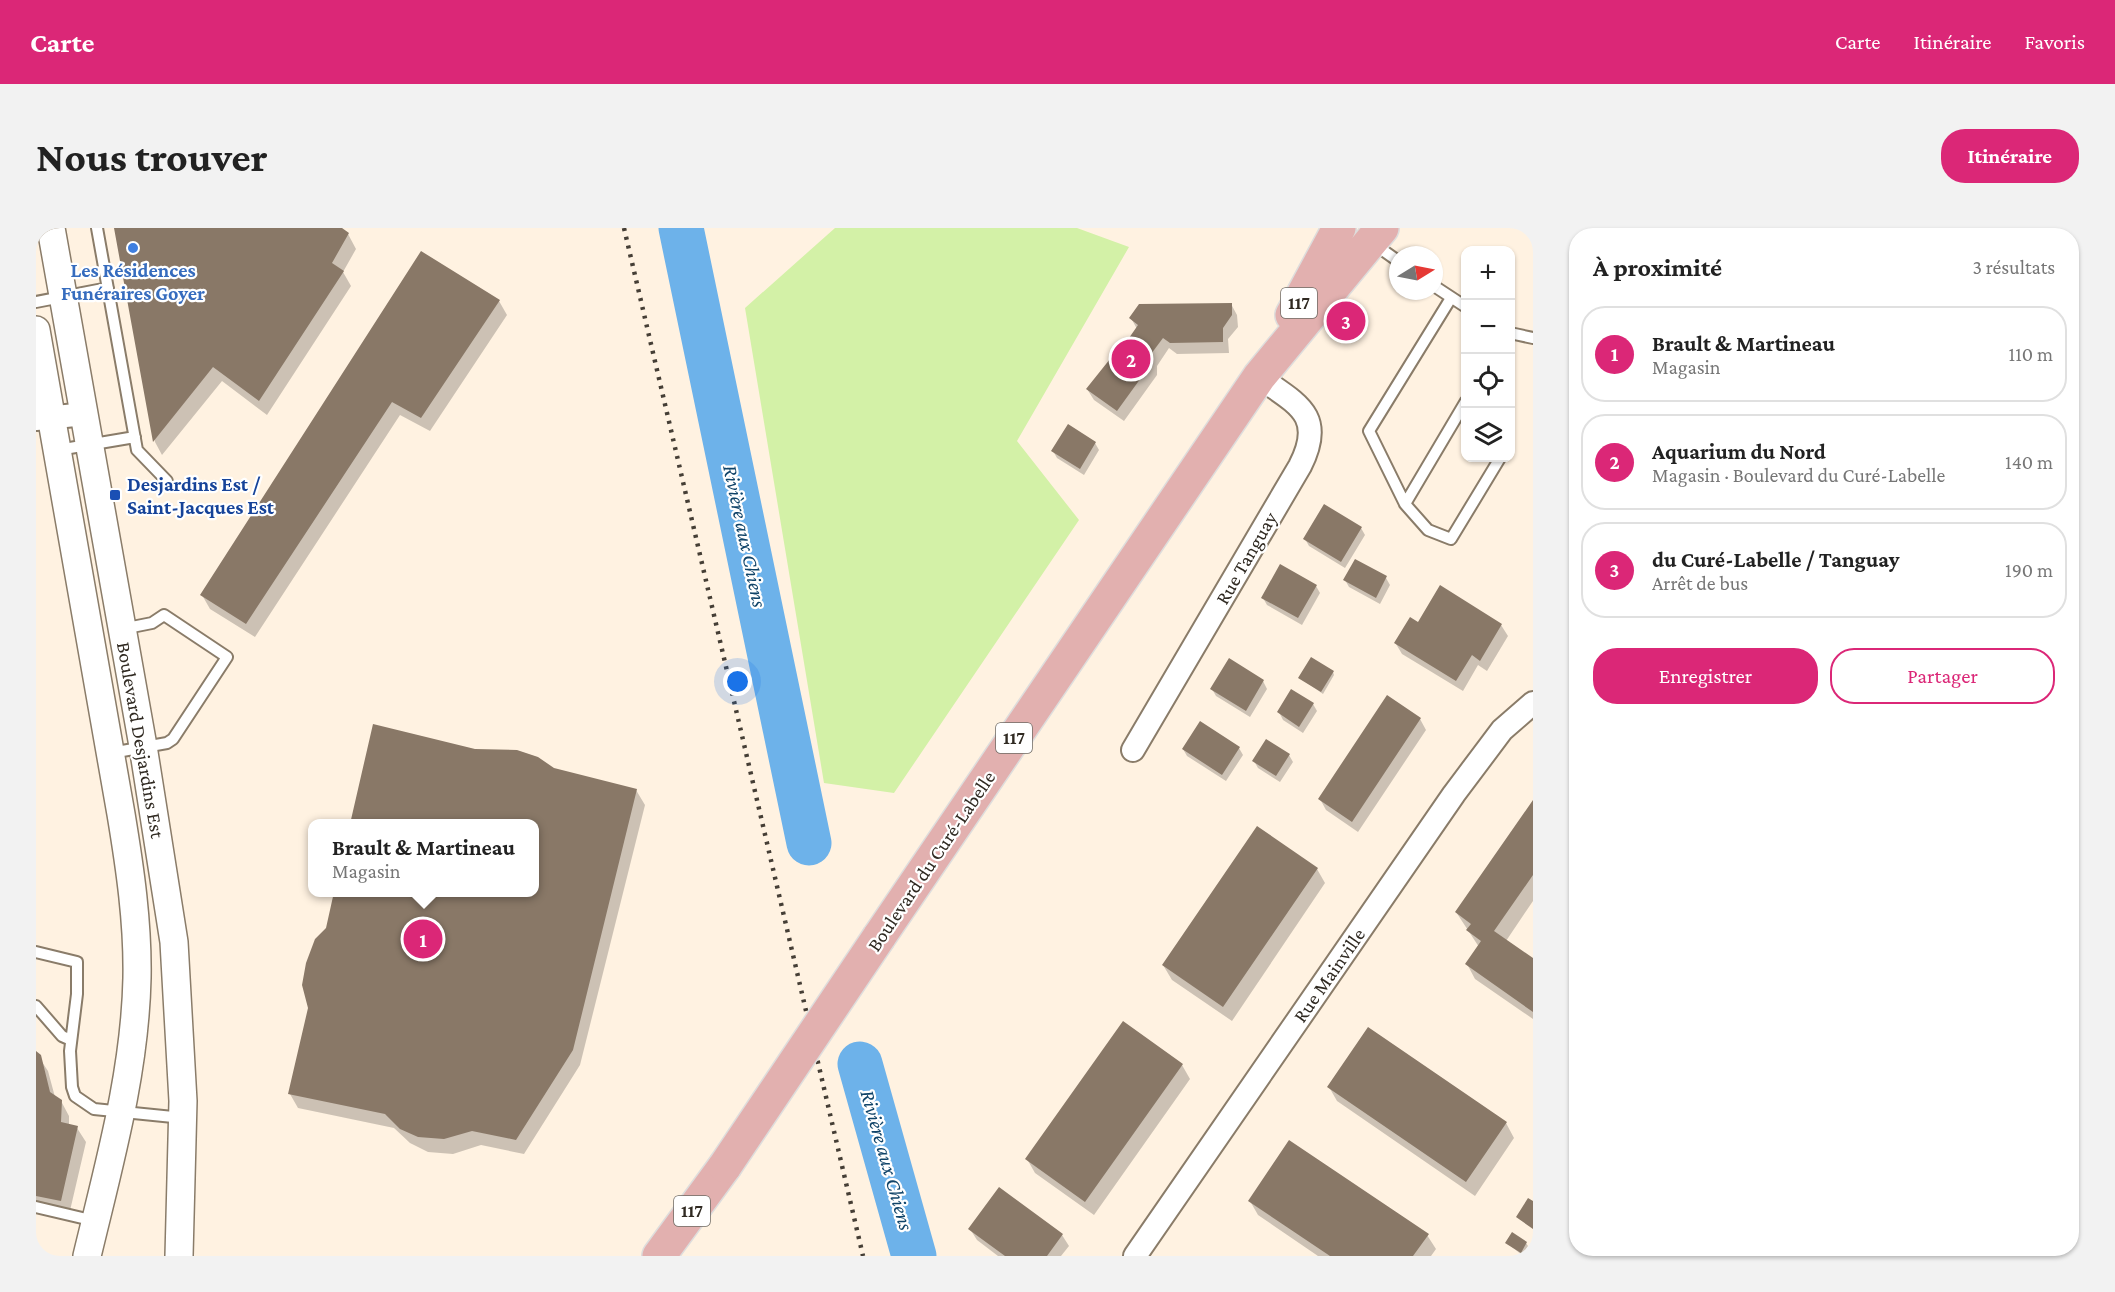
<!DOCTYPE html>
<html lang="fr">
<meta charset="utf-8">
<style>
body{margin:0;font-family:"Crimson Pro",serif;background:#f2f2f2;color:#222}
.controls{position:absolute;right:18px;top:18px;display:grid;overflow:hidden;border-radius:12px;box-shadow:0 2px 4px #0004}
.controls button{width:54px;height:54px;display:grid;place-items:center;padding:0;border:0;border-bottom:2px solid #e0e0e0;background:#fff;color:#222;font:30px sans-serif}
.compass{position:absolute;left:1353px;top:18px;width:54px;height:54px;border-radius:50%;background:#fff;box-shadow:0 2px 4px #0004;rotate:80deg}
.you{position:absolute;left:702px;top:454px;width:21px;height:21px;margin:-15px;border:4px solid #fff;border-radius:50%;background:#1a73e8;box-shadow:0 0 0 9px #1a73e833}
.badge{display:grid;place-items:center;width:39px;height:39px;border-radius:50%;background:#db2777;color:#fff;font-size:20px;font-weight:700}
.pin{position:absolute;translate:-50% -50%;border:3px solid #fff;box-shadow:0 2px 6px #0006}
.popup{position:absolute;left:272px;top:591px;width:231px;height:78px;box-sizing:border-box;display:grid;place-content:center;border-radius:12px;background:#fff;filter:drop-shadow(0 2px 4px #0005);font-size:20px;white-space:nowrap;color:#767676}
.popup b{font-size:22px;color:#222}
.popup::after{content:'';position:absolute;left:50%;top:100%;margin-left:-12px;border:12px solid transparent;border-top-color:#fff}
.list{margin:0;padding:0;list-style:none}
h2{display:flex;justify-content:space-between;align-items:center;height:78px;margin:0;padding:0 24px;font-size:26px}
h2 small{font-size:20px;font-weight:400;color:#767676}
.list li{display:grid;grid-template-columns:39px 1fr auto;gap:18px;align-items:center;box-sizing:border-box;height:96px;margin:0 12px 12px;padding:0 12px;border:2px solid #e0e0e0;border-radius:24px}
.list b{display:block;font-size:22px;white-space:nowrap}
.list p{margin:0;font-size:20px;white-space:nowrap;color:#767676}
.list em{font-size:20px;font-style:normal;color:#767676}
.actions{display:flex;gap:12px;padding:18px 24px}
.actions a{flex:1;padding:14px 0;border:2px solid #db2777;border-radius:24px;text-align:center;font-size:21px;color:#db2777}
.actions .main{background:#db2777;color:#fff}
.icon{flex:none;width:33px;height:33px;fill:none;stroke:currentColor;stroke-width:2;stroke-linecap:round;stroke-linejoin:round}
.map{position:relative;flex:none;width:1497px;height:1028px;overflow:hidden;border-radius:24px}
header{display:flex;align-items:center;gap:36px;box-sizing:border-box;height:84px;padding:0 30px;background:#db2777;color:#fff}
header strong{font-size:28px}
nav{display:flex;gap:33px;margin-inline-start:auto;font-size:21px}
.intro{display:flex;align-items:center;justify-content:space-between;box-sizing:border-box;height:144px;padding:0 36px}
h1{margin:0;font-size:42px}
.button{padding:15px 27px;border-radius:24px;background:#db2777;color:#fff;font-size:21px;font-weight:700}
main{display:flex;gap:36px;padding:0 36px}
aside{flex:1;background:#fff;border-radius:24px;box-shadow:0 2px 4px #0004}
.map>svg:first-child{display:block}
.green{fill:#d3f1a7}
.shadow{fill:#0003}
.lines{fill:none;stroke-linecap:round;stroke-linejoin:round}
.river{stroke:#6db2ea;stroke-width:45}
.building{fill:#897867}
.service-casing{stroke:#8a7c69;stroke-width:14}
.minor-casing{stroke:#8a7c69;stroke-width:26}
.tertiary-casing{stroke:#8a7c69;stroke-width:30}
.primary-casing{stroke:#dedddc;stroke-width:36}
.service{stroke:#fff;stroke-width:10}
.minor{stroke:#fff;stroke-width:22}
.tertiary{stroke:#fff;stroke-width:27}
.primary{stroke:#e2b0af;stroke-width:33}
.rail{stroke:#453e35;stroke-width:4.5;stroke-dasharray:3 6;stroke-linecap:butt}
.primary-bridge-casing{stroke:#dedddc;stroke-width:36;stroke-linecap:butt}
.primary-bridge{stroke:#e2b0af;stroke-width:33}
.shop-dot{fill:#3f7fe0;stroke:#fff;stroke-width:2}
.transit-dot{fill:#1a4fb4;stroke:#fff;stroke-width:2}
.labels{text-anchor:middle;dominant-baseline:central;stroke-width:4.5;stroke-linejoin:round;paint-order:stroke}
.shield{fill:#fff;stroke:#6e6a64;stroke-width:1.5}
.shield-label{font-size:18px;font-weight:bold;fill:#302a22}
.shop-label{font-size:20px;font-weight:bold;fill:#366cbe;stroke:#fff}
.transit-label{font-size:20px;font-weight:bold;fill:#164399;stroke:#fff;text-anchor:start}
.street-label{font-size:20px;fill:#302a22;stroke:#fff}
.water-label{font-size:21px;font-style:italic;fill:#0f4368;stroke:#fff}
</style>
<header>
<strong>Carte</strong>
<nav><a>Carte</a><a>Itinéraire</a><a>Favoris</a></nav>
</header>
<div class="intro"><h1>Nous trouver</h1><a class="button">Itinéraire</a></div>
<main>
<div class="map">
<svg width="1497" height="1028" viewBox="0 0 1497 1028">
<rect width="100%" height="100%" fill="#fff2e1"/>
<!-- green -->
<path class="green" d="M799,0H1041L1093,19L981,213L1043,292L858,565L788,555L709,80Z"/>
<!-- shadow -->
<path class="shadow" d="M79,0H304L312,6L320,21L307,44L315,58L231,187L186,153L126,227L119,214Z
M386,25L463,73L471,87L394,203L364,187L219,409L174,381L166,367Z
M1195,76L1201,87L1202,99L1192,111L1193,125L1141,126L1133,120L1121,138V147L1088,193L1058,172L1051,161L1095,128L1101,101L1095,90Z
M1059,215L1063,222L1048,247L1021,230L1017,223Z
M1325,300L1329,307L1309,340L1273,318L1269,311Z
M1350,350L1354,357L1344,376L1313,359L1309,352Z
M1280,358L1284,365L1266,397L1231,377L1227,370Z
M1404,360L1465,397L1472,408L1451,443L1442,437L1427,463L1366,426L1360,416L1382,396Z
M1297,444L1298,447L1287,466L1264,450Z
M1227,453L1231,461L1214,489L1180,468L1176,461Z
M1277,476L1281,483L1267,505L1247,492L1243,484Z
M1384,491L1390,502L1322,604L1290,582L1284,571Z
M1203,520L1207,527L1190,553L1151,528L1147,521Z
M1253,527L1257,534L1244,554L1222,540L1218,533Z
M517,541L600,562L609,577L544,837L488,926L445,917L417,926L392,924L374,915L358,900L262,880L254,866L498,664Z
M1497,574V673L1470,713L1497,732V791L1439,751L1431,736L1443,719L1420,684Z
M1281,641L1289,655L1196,793L1136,752L1127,737Z
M0,825L12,843L19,869L25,873L33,888V898L41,900L50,914L33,987L0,980Z
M1146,837L1154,851L1058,987L999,945L991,931Z
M1293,859L1470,895L1478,910L1439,968L1301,873Z
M1214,973L1391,1007L1400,1021L1395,1028H1282L1222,987Z
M934,1001L1026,1007L1033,1018L1025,1028H962L941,1012Z
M1471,1015H1490L1492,1018L1486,1027Z"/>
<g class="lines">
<!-- river -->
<path class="river" d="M645,0L773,615
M824,836L878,1028"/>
</g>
<!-- building -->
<path class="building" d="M78,0H306L313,5L296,35L308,43L223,173L177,139L117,214Z
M385,23L464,72L385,190L356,174L210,396L164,367Z
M1196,75V87L1187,100V114L1134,115L1127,110L1115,126V136L1081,183L1050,161L1078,126H1093V110L1102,97L1093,90L1103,76Z
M1032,196L1060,214L1044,241L1015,223Z
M1288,276L1326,299L1305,334L1267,311Z
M1319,331L1351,348L1340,370L1307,352Z
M1244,336L1281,357L1262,390L1225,370Z
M1404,357L1466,396L1444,433L1436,427L1420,453L1358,415L1374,389L1382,394Z
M1275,429L1298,443L1285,464L1262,450Z
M1193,430L1228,452L1210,483L1174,461Z
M1255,461L1278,475L1263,499L1241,484Z
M1351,467L1385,490L1316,594L1282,571Z
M1164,493L1204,519L1186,547L1146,521Z
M337,496L439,521L481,522L502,529L518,540L601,561L537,822L480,912L436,903L408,911L382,909L364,901L349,886L252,866L272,780L266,757L270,735L279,711L290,700L298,664H498V596H314Z
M1230,511L1254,526L1240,548L1216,533Z
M1497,572V647L1458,703L1497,730V784L1429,736L1445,713L1430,702L1435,696L1419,684Z
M1221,598L1282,640L1187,779L1126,737Z
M1087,793L1147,836L1049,974L989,931Z
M1332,799L1471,894L1430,954L1291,859Z
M0,823L5,827L14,864L26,872L25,894L42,898L25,973L0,968Z
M1253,912L1393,1006L1377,1028H1294L1212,973Z
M963,959L1027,1006L1011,1028H969L932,1001Z
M1492,970L1497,973V1001L1480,989Z
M1476,1004L1491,1014L1485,1025L1469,1015Z"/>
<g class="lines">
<!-- service casing -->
<g class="service-casing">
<path id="service" d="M61,0L101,222L131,253
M1338,16L1362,33
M1398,58L1430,79
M0,74L72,60
M1474,105L1497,110
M1430,173L1369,276L1392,302L1415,311L1464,230
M22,222L99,209
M1369,276L1333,203L1415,70
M75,525L131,515L137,511L191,429L128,387L116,395L86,401
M0,724L41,734V766L34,823L36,859L39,868L58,881L147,890
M0,778L26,808L35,812
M0,979L59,993"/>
</g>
<!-- minor casing -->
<g class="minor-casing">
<path id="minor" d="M0,191L49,186
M1097,522L1264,238C1290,187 1261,176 1223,149
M1099,1028L1418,566L1466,502L1497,475"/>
</g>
<!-- tertiary casing -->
<g class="tertiary-casing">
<path id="tertiary" d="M15,0L107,518L138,714L147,873L143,1028
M0,102L85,586C94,640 102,695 101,750C99,845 73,936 51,1028"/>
</g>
<!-- primary casing -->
<g class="primary-casing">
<path id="primary" d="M1256,87L1303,0
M843,709L1223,149L1346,0
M623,1028L689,938"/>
</g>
<!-- service -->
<use href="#service" class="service"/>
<!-- minor -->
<use href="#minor" class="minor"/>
<!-- tertiary -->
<use href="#tertiary" class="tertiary"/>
<!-- primary -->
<use href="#primary" class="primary"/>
<!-- rail -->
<path class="rail" d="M588,0L827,1028"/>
<!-- primary-bridge casing -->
<g class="primary-bridge-casing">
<path id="primary-bridge" d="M689,938L843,709"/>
</g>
<!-- primary-bridge -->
<use href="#primary-bridge" class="primary-bridge"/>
</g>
<!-- markers -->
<circle class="shop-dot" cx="97" cy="20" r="6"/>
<rect class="transit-dot" x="73" y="261" width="12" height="12" rx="3"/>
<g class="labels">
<!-- shield labels -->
<g class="shield">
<rect x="1245" y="60" width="36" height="30" rx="4.5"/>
<rect x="960" y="495" width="36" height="30" rx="4.5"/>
<rect x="638" y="968" width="36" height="30" rx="4.5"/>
</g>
<g class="shield-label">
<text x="1263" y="75">117</text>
<text x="978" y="510">117</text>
<text x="656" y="983">117</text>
</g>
<!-- shop labels -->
<g class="shop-label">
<text x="97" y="42">Les Résidences<tspan x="97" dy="23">Funéraires Goyer</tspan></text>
</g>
<!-- transit labels -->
<g class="transit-label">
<text x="91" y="256">Desjardins Est /<tspan x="91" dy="23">Saint-Jacques Est</tspan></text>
</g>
<!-- street labels -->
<g class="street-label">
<text transform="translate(1210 330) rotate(-60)">Rue Tanguay</text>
<text transform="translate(105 512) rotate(80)">Boulevard Desjardins Est</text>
<text transform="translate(895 633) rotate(-56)">Boulevard du Curé-Labelle</text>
<text transform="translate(1293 747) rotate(-55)">Rue Mainville</text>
</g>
<!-- water labels -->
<g class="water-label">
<text transform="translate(709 308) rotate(78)">Rivière aux Chiens</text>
<text transform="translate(851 932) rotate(74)">Rivière aux Chiens</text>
</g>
</g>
</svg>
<div class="controls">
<button>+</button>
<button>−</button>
<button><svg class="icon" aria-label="locate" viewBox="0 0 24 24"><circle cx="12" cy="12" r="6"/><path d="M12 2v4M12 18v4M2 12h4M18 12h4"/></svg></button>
<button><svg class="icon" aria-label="layers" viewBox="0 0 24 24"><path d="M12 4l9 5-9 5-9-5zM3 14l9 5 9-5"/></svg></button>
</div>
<svg class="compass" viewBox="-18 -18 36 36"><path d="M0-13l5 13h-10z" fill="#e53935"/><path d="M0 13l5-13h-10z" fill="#767676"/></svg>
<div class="you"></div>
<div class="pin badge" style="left:387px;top:711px">1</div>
<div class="popup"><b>Brault &amp; Martineau</b>Magasin</div>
<div class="pin badge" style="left:1095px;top:131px">2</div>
<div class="pin badge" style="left:1310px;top:93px">3</div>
</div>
<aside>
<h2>À proximité<small>3 résultats</small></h2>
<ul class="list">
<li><span class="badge">1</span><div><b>Brault &amp; Martineau</b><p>Magasin</p></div><em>110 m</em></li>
<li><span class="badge">2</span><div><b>Aquarium du Nord</b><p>Magasin · Boulevard du Curé-Labelle</p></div><em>140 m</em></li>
<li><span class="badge">3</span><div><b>du Curé-Labelle / Tanguay</b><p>Arrêt de bus</p></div><em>190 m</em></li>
</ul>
<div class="actions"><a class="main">Enregistrer</a><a>Partager</a></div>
</aside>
</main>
